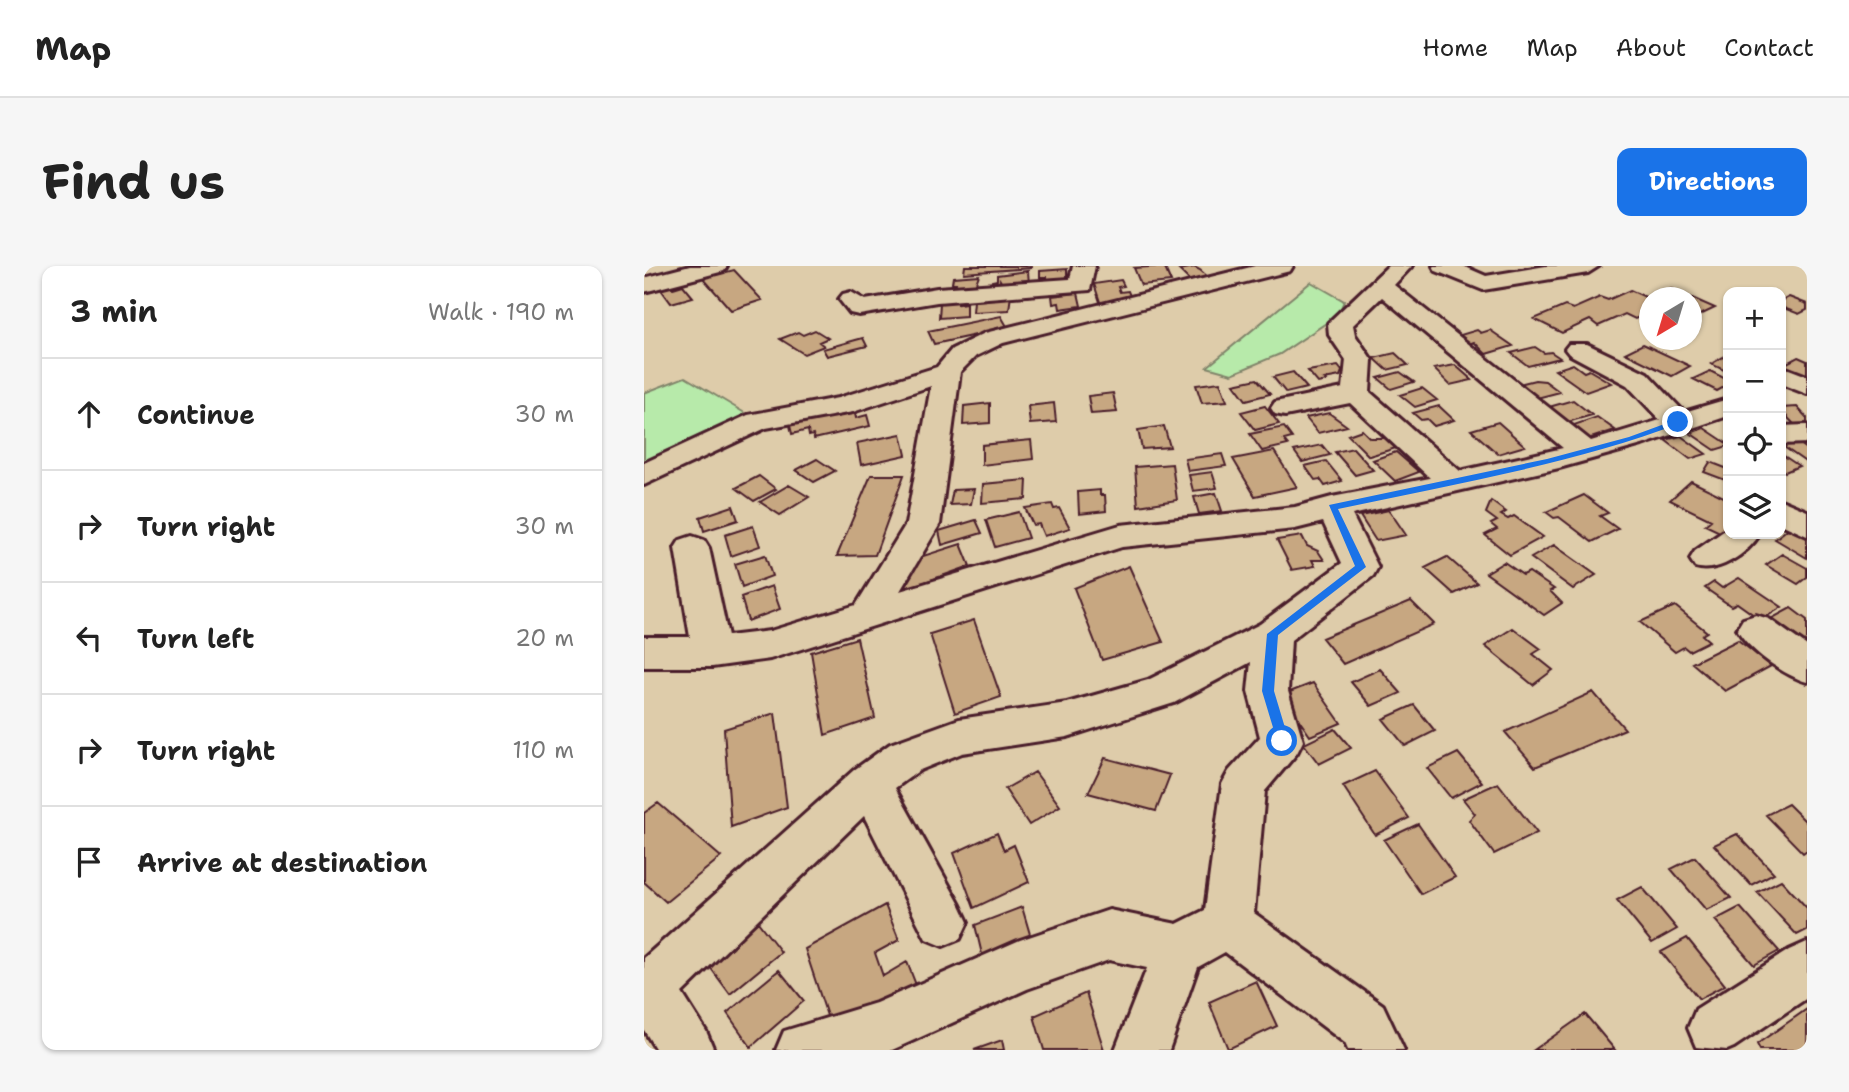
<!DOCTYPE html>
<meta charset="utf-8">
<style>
body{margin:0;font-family:"Shantell Sans",sans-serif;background:#f6f6f6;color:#222}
.controls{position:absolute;right:21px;top:21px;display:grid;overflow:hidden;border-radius:14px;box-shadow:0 2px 5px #0004}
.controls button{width:63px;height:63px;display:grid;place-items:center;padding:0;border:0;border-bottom:2px solid #e0e0e0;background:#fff;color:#222;font:35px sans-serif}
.compass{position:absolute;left:995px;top:21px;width:63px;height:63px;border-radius:50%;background:#fff;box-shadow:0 2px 5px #0004;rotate:218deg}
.stop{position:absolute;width:21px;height:21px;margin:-16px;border:5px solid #1a73e8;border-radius:50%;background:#fff}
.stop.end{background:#1a73e8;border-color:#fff;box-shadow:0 2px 7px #0008}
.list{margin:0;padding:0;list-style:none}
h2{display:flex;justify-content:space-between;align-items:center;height:91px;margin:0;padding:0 28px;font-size:30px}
h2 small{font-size:23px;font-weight:400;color:#767676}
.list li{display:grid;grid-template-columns:46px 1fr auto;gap:21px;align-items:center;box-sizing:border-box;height:112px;padding:0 28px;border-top:2px solid #e0e0e0}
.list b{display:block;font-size:26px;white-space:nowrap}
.list em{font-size:23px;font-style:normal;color:#767676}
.icon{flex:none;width:38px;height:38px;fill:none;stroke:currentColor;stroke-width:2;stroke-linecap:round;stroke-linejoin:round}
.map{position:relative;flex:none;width:1163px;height:784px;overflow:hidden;border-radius:14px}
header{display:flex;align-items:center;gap:42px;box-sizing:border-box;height:98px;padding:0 35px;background:#fff;border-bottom:2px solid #e0e0e0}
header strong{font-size:33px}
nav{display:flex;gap:38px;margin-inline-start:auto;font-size:24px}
.intro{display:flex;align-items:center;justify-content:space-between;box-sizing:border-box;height:168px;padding:0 42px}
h1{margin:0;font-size:49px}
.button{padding:18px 32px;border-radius:14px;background:#1a73e8;color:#fff;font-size:24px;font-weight:700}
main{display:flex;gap:42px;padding:0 42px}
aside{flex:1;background:#fff;border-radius:14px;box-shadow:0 2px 5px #0004}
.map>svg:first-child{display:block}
.green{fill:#b7eaaa;stroke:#80846a;stroke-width:2}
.building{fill:#c7a781;stroke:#4a1f2b;stroke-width:2}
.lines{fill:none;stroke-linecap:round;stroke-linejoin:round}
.minor-casing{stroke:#4a1f2b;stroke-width:6}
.minor{fill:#deccaa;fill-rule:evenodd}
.route{fill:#1a73e8}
</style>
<header>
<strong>Map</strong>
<nav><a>Home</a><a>Map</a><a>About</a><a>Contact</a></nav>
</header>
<div class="intro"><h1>Find us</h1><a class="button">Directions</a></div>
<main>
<aside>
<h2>3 min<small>Walk · 190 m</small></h2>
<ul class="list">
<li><svg class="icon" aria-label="ahead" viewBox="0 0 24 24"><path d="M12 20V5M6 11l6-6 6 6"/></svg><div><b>Continue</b></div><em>30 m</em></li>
<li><svg class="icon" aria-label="right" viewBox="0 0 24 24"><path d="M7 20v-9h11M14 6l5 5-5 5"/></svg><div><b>Turn right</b></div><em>30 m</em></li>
<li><svg class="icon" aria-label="left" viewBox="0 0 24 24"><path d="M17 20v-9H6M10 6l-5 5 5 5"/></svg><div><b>Turn left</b></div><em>20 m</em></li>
<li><svg class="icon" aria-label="right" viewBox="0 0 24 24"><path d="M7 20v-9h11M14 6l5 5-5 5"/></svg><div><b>Turn right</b></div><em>110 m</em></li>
<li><svg class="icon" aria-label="arrive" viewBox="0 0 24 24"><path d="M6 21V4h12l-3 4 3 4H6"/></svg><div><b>Arrive at destination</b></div></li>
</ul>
</aside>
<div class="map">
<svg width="1163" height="784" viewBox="0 0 1163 784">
<rect width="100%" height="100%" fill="#deccaa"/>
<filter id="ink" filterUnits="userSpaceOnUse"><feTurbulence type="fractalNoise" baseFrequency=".0143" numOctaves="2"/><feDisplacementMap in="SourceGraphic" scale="14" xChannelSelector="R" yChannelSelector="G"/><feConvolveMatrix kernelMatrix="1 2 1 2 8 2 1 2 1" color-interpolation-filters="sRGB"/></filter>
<g filter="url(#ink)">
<!-- green -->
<path class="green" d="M667,16L700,35L694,49L636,88L588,108L563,101Z
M41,111L114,155L0,202V127Z"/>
<!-- building -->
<path class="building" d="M321,0H387V2L320,7Z
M520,0L527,16L497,19L490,2Z
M550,1L556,4L564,11L546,15L535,4Z
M423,3V14L403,15V11H396V5Z
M90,4L118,34L87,44L59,12Z
M384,5L385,18L359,19L356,14V20L348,21V15L353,14V9Z
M335,9L330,22L311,23L312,17H308L309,11Z
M477,14L480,20L474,21L476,26L484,25L488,35L457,39L450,18Z
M27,19L29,22L39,19L49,31L27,37L16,22Z
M1027,23L1047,32H1010Z
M986,24L1006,33V46L991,53L981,48L954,60L946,54L918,67L890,53L921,40L929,43L956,31L964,34Z
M434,27L437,40L416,43L415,37L409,38L408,30Z
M367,29L365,44L329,46L330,35L341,34V31Z
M1145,31L1163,38V44L1155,48L1137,41V35Z
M1048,32L1071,42L1048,53Z
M314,35V38L322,37V50L295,52L296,37Z
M357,50L364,62L290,78L284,65Z
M171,64L184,72L175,76L180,80L160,88L136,73L154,66L159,69Z
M833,64L837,67L846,64L869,80L842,88L830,76L825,78L813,70Z
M219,72L223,80L183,90L179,83Z
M999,78L1046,100L1028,110L981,87Z
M891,81L900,87L907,86L916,92L884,100L867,87Z
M751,87L764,99L743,104L730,92Z
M1083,89L1084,106L1067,98Z
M1154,91L1163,95V110L1139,99Z
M929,98L940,106L945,104L967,117L942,126L911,104Z
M811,99L828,114L806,119L790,103Z
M694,100L698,105L696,110L680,113L683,115L674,117L664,105Z
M1066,105L1084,114V119L1073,125L1049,113Z
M649,106L663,122L642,127L629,111Z
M756,106L770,116L747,123L734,112Z
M613,113L626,128L602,134L590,118Z
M891,114L901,115L916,126L893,132L875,118Z
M576,116L583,135L558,137L552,119Z
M778,122L793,134L771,141L756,129Z
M469,127L473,146L447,148L444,130Z
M929,134L948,149L924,156L905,141Z
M346,137V157L319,159L320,140Z
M410,137L412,156L386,158L384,140Z
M621,140L635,158L611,164L597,146Z
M795,140L810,154L790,160L783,153L777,154L769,147Z
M1153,141L1163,152V160H1152L1137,145V142Z
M210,144L212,152L223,149L226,160L170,173L169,169L165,170L164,164L148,168L145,155Z
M685,147L703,160L674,167L662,152Z
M953,151L971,164L944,173L927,160Z
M854,156L881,180L854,188L827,164Z
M520,160L526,181L498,183L494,164Z
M640,161L648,172L640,174L644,179L618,185L606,168Z
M1060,162L1084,178V180L1071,184L1046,167Z
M718,164L726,172H742L752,182L725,190L704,169Z
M257,168L262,189L217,199L213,177Z
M1037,170L1062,188L1046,193L1021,174Z
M387,174L389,193L338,199V179Z
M1152,175L1163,183V197L1137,179Z
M678,179L686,189L658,196L650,185Z
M709,182L729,204L711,209L691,186Z
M630,185L653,221L611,230L589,193Z
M752,186L775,206L751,215L729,194Z
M578,188L582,200L544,205L541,193Z
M1137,188L1155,200L1141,206L1137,203Z
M173,193L191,205L170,216L152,204Z
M682,195L698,215L681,220L676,213L671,214L661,200Z
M1066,196L1084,203V215L1060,206Z
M528,198L533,234L494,240L491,201Z
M568,206L573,222L549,225L545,209Z
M227,209H260L231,289L193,290Z
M115,210L132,223L110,235L92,222Z
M383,214L382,233L338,237L339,218Z
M1047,215L1084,233L1082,269L1061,259L1067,254L1026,234Z
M145,219L165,231L136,249L116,236Z
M330,223L327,238L306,239L309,224Z
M456,224V229H461L462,245L435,248L434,226Z
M572,227L578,245L555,248L550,231Z
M940,229L964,247L956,250L974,263L948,276L915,251L910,252L902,246Z
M847,235L862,246L857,249L864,253L870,250L899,271L866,289L841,269L853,263L847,258L853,255L842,247Z
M408,238L410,243L415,242L426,262L400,270L395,258L389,259L381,242Z
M89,240L94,254L60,265L56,251Z
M745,244L762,269L732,275L716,250Z
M375,246L384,272L351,281L342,254Z
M332,254L338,267L298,279L295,265Z
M109,260L116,280L87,290L81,269Z
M1145,262L1163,272V292L1131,273Z
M658,270L663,280L674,285L680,294H668L671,300L648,304L633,274Z
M317,278L326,300L253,326L279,290Z
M910,279L952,309L929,323L887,292Z
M1138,288L1163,302V311L1154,318L1122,299Z
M121,289L128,310L98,321L91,298Z
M803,291L833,317L810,328L781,302Z
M860,296L879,309L885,306L910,323L906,325L918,337L900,349L842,307Z
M485,300L519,376L458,394L430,322Z
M1095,312L1138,341L1117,354L1093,337L1087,340L1061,322L1070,316L1078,322Z
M128,320L136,343L104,355L97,331Z
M767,335L790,358L699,398L678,372Z
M1031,340L1063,366L1058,369L1065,375L1045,385L1040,381L1031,386L996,356Z
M1147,342L1163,354V387L1123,355Z
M330,354L357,431L311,447L286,368Z
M869,362L897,383L889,388L909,404L889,419L841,380Z
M213,372L231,452L181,469L167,386Z
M1094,374L1127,400L1081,425L1048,397Z
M736,403L757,427L727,440L707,416Z
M669,417L697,457L666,470L638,429Z
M949,426L981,463L891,501L861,466Z
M770,439L791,465L761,480L739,453Z
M131,447L143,541L87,561L80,463Z
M691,463L707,482L675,498L660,478Z
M814,487L838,516L807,532L783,502Z
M461,492L526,509L512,545L444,527Z
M731,505L765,552L731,569L699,520Z
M391,506L416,540L385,559L361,523Z
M854,517L893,567L850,588L825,554L831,548L819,533Z
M14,537L77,591L22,636L0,616V547Z
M1144,538L1163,557V584L1159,587L1122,549Z
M774,558L811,611L777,628L740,574Z
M353,567L360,584L370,579L385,616L330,642L310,587Z
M1093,568L1130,607L1107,619L1070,579Z
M1051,591L1087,632L1062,644L1027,603Z
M1137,614L1163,642V664L1153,669L1113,626Z
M998,621L1033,663L1008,677L973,634Z
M241,639L255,674L231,687L239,710L263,696L272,719L189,768L161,683Z
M378,641L390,682L341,701L331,659Z
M1096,641L1135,685L1110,699L1071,654Z
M114,656L137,686L86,728L63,697Z
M1043,672L1081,719L1055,733L1017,686Z
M135,704L160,735L107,781L83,747Z
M612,715L633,760L584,783L565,736Z
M442,727L460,784H400L390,750Z
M1163,743V784H1116L1113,778Z
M941,748L971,784H890Z
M358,774L360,784H330Z"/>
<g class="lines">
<!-- minor casing -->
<g class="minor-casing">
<path id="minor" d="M46,0H83L80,5L0,26V12Z
M429,0H451L446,24L293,36L215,49L206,47L195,33L199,28L207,26L221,34L293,22L426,13Z
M611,0H649L646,5L359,77L332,90L316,106L296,258L256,325L476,259L651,241L688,231L786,212L706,137L641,150L631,148L627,142L631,136L699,122L702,94L685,69L684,57L744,0H768L750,19L947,175L1016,154L983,119L925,88L921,83L925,78H943L1003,107L1040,146L1084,133V150L998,179L915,202L708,249L734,301L729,310L647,374L644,425L659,475L653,487L621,525L610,647L739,739L760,784H704L701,777L581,686L554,701L525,784H471L503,702L465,694L383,723L248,784H132L140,765L232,737L376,674L465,644L533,658L561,644L578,518L585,505L616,471L604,425L607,396L530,437L423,471L318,487L276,504L251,522L316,639L324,656L316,673L299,680L282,673L220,550L38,727L62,765L70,784H12L0,764V692L210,504L246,478L315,453L423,437L504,414L616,358L698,297L679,256L651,263L478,281L126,393L68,401H0V371H46L31,282L36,274L48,270L60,274L65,282L84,370L126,365L212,339L262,258L287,120L209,146L122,162L0,219V197L104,149L194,132L293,101L308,83L341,67ZM738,31L919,182L816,205L726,126L728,94L711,69L709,59Z
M789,0H819L842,10L902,0H955L944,7L839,24L792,5Z
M1137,100L1163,110V128L1137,118Z
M1163,159V177L1137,178V160Z
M1137,234L1163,245V270L1137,258Z
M1084,262V268H1116C1103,288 1074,308 1051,301L1046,293L1051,285Z
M1112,349L1125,353L1163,380V416C1140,409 1105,385 1093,363L1099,353Z
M1163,676V732L1090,781L1083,784L1052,781L1044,762L1052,743L1145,684Z"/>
</g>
<!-- minor -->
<use href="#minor" class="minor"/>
</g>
</g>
<!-- route -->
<path class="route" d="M1034,153L1037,157C926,199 809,218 694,243L722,301L634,369L630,425L645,475L638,480L634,478L618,425L623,368L711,300L685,239L903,193L985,171Z"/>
</svg>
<div class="controls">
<button>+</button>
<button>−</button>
<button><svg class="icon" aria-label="locate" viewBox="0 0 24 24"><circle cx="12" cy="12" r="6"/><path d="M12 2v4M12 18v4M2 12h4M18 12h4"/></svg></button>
<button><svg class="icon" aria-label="layers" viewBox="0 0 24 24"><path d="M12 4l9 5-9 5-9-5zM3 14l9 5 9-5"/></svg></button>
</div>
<svg class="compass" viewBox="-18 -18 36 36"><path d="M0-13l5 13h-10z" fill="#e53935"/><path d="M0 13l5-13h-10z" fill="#767676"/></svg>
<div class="stop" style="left:638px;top:475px"></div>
<div class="stop end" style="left:1034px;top:156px"></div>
</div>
</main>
